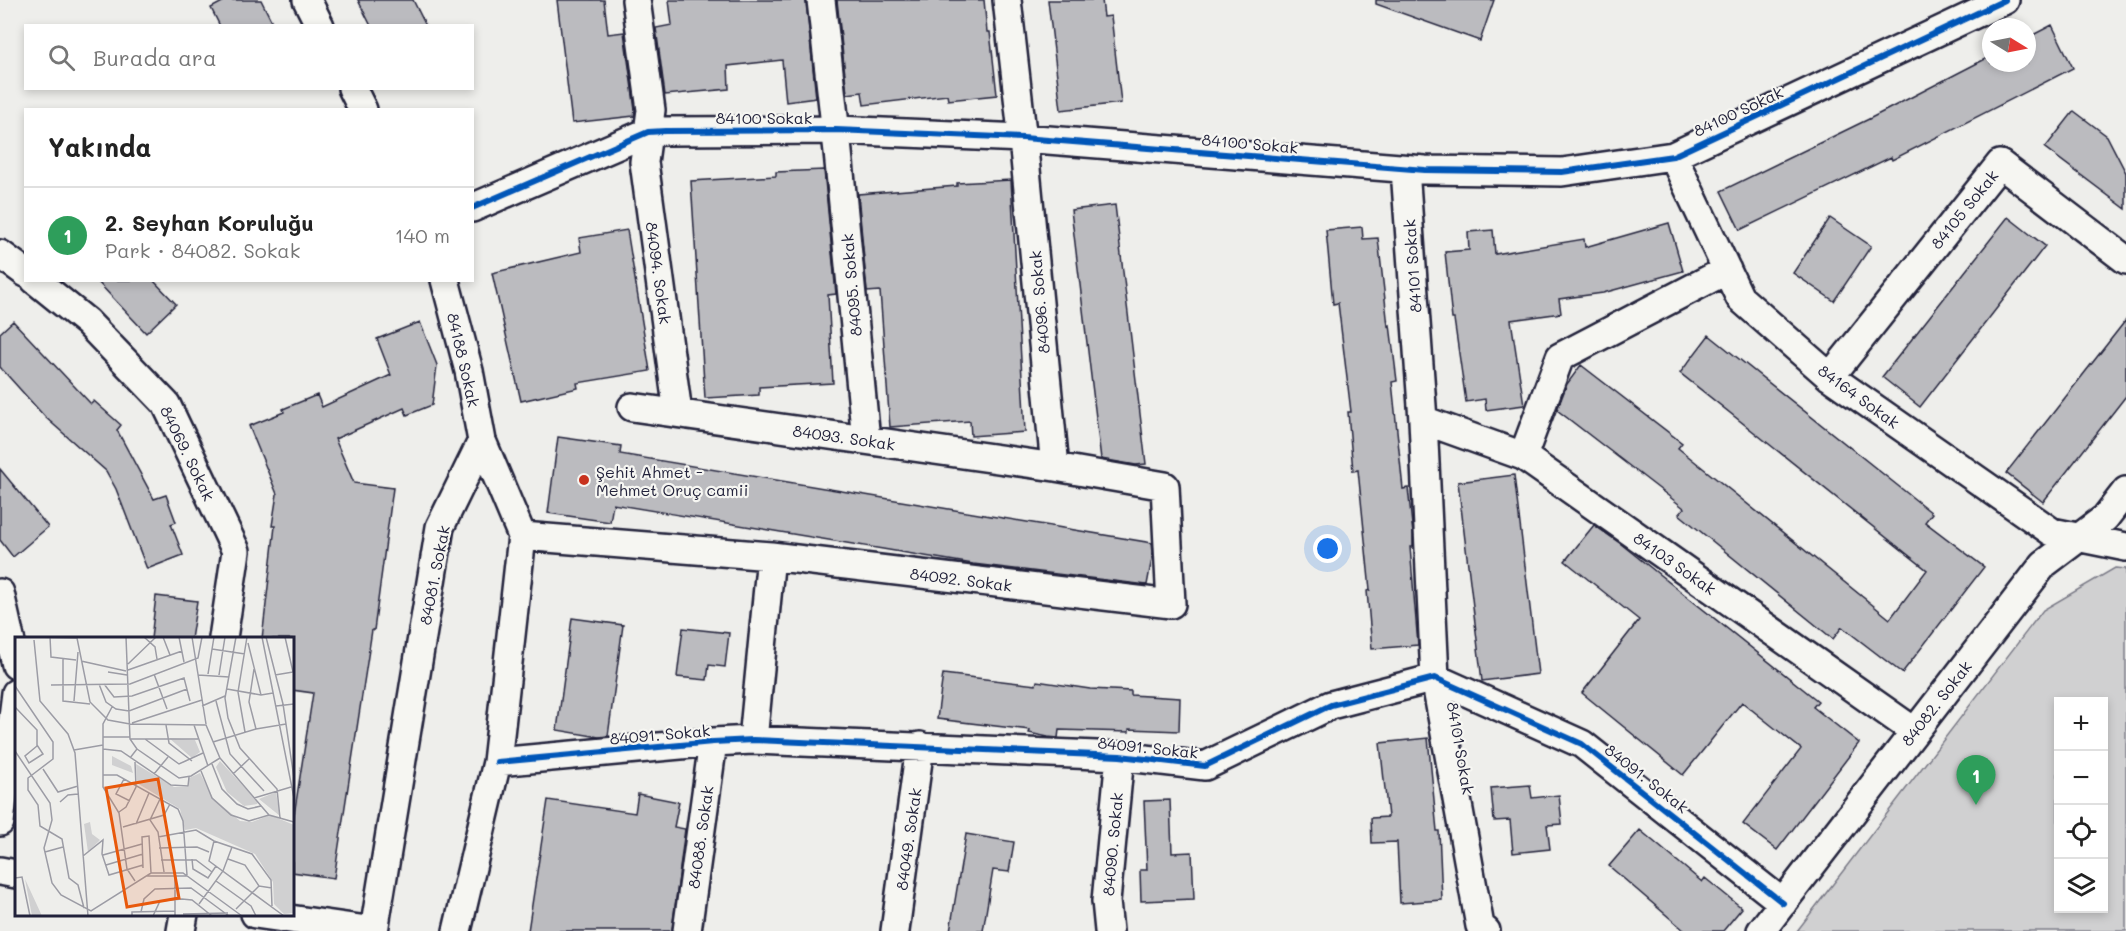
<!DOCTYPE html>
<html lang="tr">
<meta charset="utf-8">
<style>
body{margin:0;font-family:Mali,sans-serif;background:#f6f6f6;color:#222}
.controls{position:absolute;right:18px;bottom:18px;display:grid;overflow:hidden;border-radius:0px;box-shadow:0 3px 9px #0003}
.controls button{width:54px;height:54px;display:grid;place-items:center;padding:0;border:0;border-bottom:2px solid #e0e0e0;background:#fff;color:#222;font:30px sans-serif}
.compass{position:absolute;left:1982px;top:18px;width:54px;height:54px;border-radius:50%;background:#fff;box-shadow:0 3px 9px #0003;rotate:100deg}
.you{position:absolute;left:1328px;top:549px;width:21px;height:21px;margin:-15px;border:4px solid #fff;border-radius:50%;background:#1a73e8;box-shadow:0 0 0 9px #1a73e833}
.badge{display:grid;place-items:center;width:39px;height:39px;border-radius:50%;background:#0b8043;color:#fff;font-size:20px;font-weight:700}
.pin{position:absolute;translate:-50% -50px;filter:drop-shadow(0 2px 3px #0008)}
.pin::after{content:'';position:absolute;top:32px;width:21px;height:18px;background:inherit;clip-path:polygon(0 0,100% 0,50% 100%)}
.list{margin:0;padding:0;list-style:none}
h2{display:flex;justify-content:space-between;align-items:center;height:78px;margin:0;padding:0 24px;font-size:26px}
h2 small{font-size:20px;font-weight:400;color:#767676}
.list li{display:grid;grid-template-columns:39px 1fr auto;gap:18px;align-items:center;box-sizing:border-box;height:96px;padding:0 24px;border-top:2px solid #e0e0e0}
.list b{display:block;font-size:22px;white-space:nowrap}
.list p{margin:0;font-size:20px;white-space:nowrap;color:#767676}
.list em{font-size:20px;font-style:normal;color:#767676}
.icon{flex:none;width:33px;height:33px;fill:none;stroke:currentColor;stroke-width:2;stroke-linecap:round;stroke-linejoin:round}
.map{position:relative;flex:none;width:2126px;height:931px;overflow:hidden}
.search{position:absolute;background:#fff;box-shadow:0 3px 9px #0003;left:24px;top:24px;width:450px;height:66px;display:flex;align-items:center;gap:15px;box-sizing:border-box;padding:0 21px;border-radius:0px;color:#767676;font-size:22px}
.panel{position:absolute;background:#fff;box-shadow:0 3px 9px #0003;left:24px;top:108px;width:450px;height:174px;border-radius:0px}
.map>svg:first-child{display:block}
.green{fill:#d0d0d1;stroke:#797986;stroke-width:1.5;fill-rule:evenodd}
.building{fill:#bbbbbf;stroke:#22223b;stroke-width:1.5}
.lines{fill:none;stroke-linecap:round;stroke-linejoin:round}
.minor-casing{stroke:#22223b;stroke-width:32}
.minor{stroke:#f6f6f2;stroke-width:27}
.cycleway-casing{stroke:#f6f6f2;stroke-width:10}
.cycleway{stroke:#0057b8;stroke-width:6}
.poi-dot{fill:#c8321e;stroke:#f6f6f2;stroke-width:2}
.labels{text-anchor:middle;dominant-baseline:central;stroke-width:4.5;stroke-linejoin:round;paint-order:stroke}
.street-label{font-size:16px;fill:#22223b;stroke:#f6f6f2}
.poi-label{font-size:16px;fill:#22223b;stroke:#f6f6f2;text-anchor:start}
.inset-road{fill:none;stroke:#9c9ca5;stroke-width:1.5}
.view{fill:#e8590c;fill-opacity:0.15;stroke:#e8590c;stroke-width:3}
.inset-edge{fill:none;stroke:#22223b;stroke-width:3}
</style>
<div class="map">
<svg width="2126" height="931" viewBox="0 0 2126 931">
<rect width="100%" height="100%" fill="#eeeeeb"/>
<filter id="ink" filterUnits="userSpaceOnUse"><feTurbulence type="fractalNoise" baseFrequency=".0167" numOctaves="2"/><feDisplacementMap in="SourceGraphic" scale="12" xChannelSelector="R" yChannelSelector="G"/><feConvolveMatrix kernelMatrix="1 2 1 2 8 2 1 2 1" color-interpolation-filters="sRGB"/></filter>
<g filter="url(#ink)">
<!-- green -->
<path class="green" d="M2115,568L2126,569V931H1797L2043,610ZM2058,702H2104V908H2058Z"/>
<!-- building -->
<path class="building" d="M226,0H261L274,26H220L211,8Z
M358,0H413L426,26H371Z
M557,0H604L608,34L624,32L635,110L634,116L572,123Z
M669,0H806L816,98L786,102L782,60L728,66L729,89L665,95L656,28L672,25Z
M837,0H984L987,32H990L997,95L948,100L947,95L864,105L862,92L847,94Z
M1048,0H1102L1104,17L1111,16L1121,103L1061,110Z
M1376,0H1494L1480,41L1376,4Z
M2052,25L2073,68L1892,160L1891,157L1740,230L1721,191L1871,118L1991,56V63H2027V38Z
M2074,111L2107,136L2126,173V209L2045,148Z
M824,170L836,294L828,295L833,383L759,387V395L705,398L691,181L776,176V172Z
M1011,180L1025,432L971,436L970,421L890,427L880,291L867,292L858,194L957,186V183Z
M1115,205L1146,464L1136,465L1101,459L1071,210Z
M2008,217L2045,246L1920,407L1882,377Z
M1830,218L1871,246L1834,301L1793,273Z
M1669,223L1683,271L1603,293L1559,299L1561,313L1511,320L1524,405L1486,410L1485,399L1466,402L1454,319H1452L1445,252L1469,250L1468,232L1493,230L1495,254L1584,239L1585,247Z
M1362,227L1363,239L1378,238L1388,326L1390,325L1397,381L1392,382L1403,489L1408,488L1413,534V547H1410L1418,645L1372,649L1367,591L1370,590L1358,470L1353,471L1348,412H1351L1338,303L1333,304L1326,230Z
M627,230L650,371L577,383L578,388L521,401L492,273L581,252L579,238Z
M96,280H153L176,304L146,333Z
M2126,320V396L2043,502L2006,473Z
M13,321L91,404L94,401L121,425L117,430L154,499L166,495L176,522L171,524L183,555L147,569L116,489L106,471L45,417L0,367V333Z
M420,322L437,365L432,405L407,415L404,408L335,439L354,483L393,488L374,630H372L334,878L292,872V828L313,693L292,690V639H262L275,526H272L277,494L249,426L284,412L283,409L317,395L322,407L391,375L377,339Z
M1709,335L1932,513L1925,522L1984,567L1902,673L1842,627L1833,639L1679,514L1684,508L1557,410L1567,384L1581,365L1682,443L1678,448L1890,619L1927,570L1680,373Z
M558,437L621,446L620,454L1152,543L1153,553L1147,585L973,564L613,504L610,522L548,513Z
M0,469L48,527L13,557L0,540Z
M1514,475L1538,674L1482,681L1458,482Z
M1594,525L1621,544L1818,701L1813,707L1859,743L1777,850L1743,824L1801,749L1742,702L1683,775L1582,693L1639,620L1565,561Z
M156,596L197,601L191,639H151Z
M572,618L623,625L608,736L599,737L557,730Z
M683,628L729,633L725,667L709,665L707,680L677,677Z
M943,674L1036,685L1037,681L1090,689L1131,691V695L1180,698L1179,731L1129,729V732L1059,730L1058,738L1048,737L1029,733L1030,730L937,719Z
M1428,738L1437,831H1439L1442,900L1400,903L1397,842L1372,843L1371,818L1388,817L1380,743Z
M1530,785L1532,798L1559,795L1562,824L1547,825L1550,849L1513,853L1510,820L1494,821L1491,788Z
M638,794L679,802L674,827L685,829L672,931H528L548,800L635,813Z
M1170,800L1172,853L1192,852L1194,899L1141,901L1140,870H1147L1144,801Z
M1640,830L1702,882L1705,878L1742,908L1723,931H1685L1609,866Z
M966,834L1014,842L1009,872L993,870L983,931H950Z"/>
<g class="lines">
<!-- minor casing -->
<g class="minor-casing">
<path id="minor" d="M307,0L320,26
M636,0L651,110L644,162L678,413
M821,0L838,152L866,440
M1007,0L1025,159L1055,467
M352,88L363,110
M1673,156L1740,298L1830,377L2052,532L2126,547
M1405,169L1423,420L1435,678L1480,926L1486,931
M472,208L648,132L665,131L836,130L1023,138L1425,170L1562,172L1673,156L2005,0
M0,254L26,273
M35,280L87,322L166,404L236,551L223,638
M445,280L469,371L482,441L522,536L497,762L457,931
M1830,377L2000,164L2126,260
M1423,420L1523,456L1914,731
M1523,456L1560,357L1727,270
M522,536L771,556L1171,604L1165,486L1055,467L632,407
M0,593L16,665
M753,740L771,556
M497,762L713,742L753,740L1120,756L1205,766L1331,705L1435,678L1582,744L1783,903
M0,822L16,693
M0,871L16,874
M255,914L374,931
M181,931L184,914
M374,931L440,527L482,441
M687,931L713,742
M895,931L920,746
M1109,931L1106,901L1120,756
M1761,931L2044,564L2105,518L2126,491"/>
</g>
<!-- minor -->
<use href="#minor" class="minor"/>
<!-- cycleway casing -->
<g class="cycleway-casing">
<path id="cycleway" d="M472,208L648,132L665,131L836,130L1023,138L1425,170L1562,172L1673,156L2005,0
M497,762L713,742L753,740L1120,756L1205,766L1331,705L1435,678L1582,744L1783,903"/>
</g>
<!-- cycleway -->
<use href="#cycleway" class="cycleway"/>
</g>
</g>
<!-- markers -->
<circle class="poi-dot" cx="584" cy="480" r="6"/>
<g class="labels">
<!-- street labels -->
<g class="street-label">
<text transform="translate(1738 111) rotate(-25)">84100 Sokak</text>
<text x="764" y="117">84100 Sokak</text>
<text transform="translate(1250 143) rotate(5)">84100 Sokak</text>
<text transform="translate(1964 209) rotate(-51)">84105 Sokak</text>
<text transform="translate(1412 266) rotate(-94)">84101 Sokak</text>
<text transform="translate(659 273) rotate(82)">84094. Sokak</text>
<text transform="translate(851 285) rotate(-95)">84095. Sokak</text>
<text transform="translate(1039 302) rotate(-95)">84096. Sokak</text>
<text transform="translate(464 360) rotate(77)">84188 Sokak</text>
<text transform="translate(1859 396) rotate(36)">84164 Sokak</text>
<text transform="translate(844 437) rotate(8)">84093. Sokak</text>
<text transform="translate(188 453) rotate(64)">84069. Sokak</text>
<text transform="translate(1675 563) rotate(35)">84103 Sokak</text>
<text transform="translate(434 575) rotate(-79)">84081. Sokak</text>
<text transform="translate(961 579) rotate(7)">84092. Sokak</text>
<text transform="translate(1936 703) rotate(-52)">84082. Sokak</text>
<text transform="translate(660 734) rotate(-5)">84091. Sokak</text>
<text transform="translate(1148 747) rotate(6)">84091. Sokak</text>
<text transform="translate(1461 748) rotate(80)">84101 Sokak</text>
<text transform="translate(1647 778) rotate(38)">84091. Sokak</text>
<text transform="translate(700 837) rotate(-82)">84088. Sokak</text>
<text transform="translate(908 839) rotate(-82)">84049. Sokak</text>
<text transform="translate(1112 844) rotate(-85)">84090. Sokak</text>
</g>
<!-- poi labels -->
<g class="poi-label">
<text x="596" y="471">Şehit Ahmet -<tspan x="596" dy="18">Mehmet Oruç camii</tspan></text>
</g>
</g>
<!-- overview -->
<g transform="translate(15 637)">
<rect width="279" height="279" fill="#eeeeeb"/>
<path d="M154,101L180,103L185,115L177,121ZM97,119L116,129L118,136L97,128ZM205,124L243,165L242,167L229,169L212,155L201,130ZM121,127L159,150H174V141L185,136L198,161L225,184L237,185L255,178L279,188V276L269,277L259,267L258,245L240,217L181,191L170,193L165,172L122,146ZM261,155L265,179L244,162ZM75,185L77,197L85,203L73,215L69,187ZM10,242L27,279H17Z" fill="#d0d0d1"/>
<path class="inset-road" d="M18,0L62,1L75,65L93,83L115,87L191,88L205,121L254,178L279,185M35,0L36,20L61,23M111,0L115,102L122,112L115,121M129,0L140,10L142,22M148,0L155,18M164,0L169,25M177,0L191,87M221,0L210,61L213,81L225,111L262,152L265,181M247,0L279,161M251,0L268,67L279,141M270,0L278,35M19,3L25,64L53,97L60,116L73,279M233,6L246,58M197,12L230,17M48,22V64L75,67M66,24L111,34M113,27L141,0M113,33L167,14M93,35L112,38M139,37L152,72M193,37L199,0M183,38L214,40M204,38L210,0M260,38L278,35M84,47L91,65L101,72L114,74L172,52M89,47L99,60L117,59L169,41L175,64M36,48L115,47L183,21L187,0M0,49L38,105V122L13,141V153L23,168L25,189L47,202L54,241L63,248L69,271M212,52L246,58L258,56M59,64L63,15M201,64L215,117L249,154M187,69L210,59M261,69L279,67M0,70L22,93V109L10,119L14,126L28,117L22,108M97,70L88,87V150L104,176L112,232L120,244M117,86L187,63M151,88L154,106L177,124M179,88L193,129M241,92L271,87M230,95L223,55L232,0M88,100H115M115,102H183M130,102L164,127L188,116M198,105L241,92L234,65L239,32M88,112L106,114L156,148L173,149L174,140M122,112L164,141L176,139L205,121M59,113L88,108M0,114L35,166L37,183L29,211L37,246L46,258L76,274L136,236H168L227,279M197,127L207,152L222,167L233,172L246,169M28,132L43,155L63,149M186,134L197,161L216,178L234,184L254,178M139,137L153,120M218,137L234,122M88,138H102L163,172L168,184L172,238M109,142L101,157L115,164M239,161L276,150M145,162L135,183L143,195L149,235M45,165L53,158L63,157M104,175L111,170L121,150L120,125M121,187L134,156M108,190L149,178L155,167M143,200L181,193L199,204L237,217L256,243L257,269M199,204L194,224L269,279M144,211L182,210L194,215M30,215L48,210M88,218L127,207M68,219L88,203L87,217L94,238L128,228M177,222L178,232L193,241L201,229M213,222L230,228L244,249M146,223H181L197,235M91,228L128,217M128,231L127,200L134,199L136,236M132,239H172M160,240V279M0,241L7,240L15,279M201,244L236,269L241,279M184,267L208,234L217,210M221,272L244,249L257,251M126,275L129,262L140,252L176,251L214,279M168,277L213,276M117,279V275L160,274M138,279L145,264L167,262L177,263L197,279"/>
<path class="view" d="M143,142L164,261L112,270L91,151Z"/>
<rect width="279" height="279" class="inset-edge"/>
</g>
</svg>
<div class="controls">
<button>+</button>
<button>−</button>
<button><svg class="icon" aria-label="locate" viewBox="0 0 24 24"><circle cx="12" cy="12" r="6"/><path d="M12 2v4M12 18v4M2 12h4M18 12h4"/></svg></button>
<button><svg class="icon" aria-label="layers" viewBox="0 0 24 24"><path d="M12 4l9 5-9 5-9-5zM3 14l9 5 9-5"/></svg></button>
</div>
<svg class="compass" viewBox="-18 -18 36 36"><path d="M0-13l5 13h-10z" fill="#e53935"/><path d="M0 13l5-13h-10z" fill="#767676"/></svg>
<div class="you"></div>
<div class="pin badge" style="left:1976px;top:805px;background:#2e9e5b">1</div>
<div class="search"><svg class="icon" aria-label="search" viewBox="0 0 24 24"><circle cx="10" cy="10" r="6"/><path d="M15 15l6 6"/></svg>Burada ara</div>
<section class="panel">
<h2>Yakında<small></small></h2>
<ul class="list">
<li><span class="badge" style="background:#2e9e5b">1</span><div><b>2. Seyhan Koruluğu</b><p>Park · 84082. Sokak</p></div><em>140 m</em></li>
</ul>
</section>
</div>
